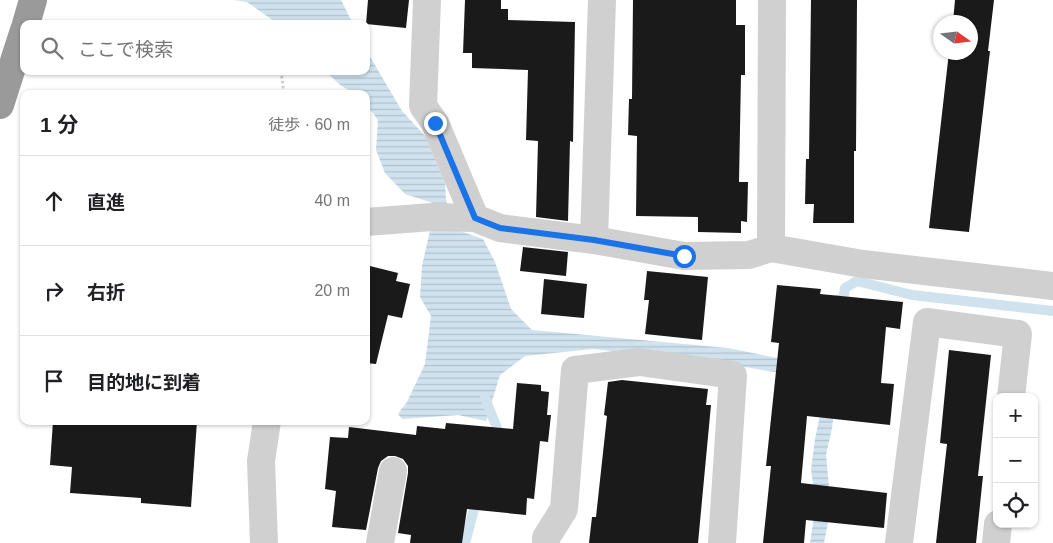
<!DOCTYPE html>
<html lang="ja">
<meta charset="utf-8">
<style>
body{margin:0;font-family:Arial,"Noto Sans JP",sans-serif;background:#f2f2f2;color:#202124}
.controls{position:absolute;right:15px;bottom:15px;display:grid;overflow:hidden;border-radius:10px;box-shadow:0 1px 4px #0004}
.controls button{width:45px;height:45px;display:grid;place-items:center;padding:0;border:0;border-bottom:1px solid #e0e0e0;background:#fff;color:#202124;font:25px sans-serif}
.compass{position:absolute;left:933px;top:15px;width:45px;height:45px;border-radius:50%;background:#fff;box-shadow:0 1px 4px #0004;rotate:104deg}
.stop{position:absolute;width:15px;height:15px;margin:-11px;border:4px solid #1a73e8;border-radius:50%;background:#fff}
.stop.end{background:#1a73e8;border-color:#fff;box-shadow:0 1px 5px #0008}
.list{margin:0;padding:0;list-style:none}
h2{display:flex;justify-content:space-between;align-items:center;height:65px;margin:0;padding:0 20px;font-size:21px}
h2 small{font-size:16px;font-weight:400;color:#757577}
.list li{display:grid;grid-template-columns:32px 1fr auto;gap:15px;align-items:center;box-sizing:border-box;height:90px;padding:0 20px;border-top:1px solid #e0e0e0}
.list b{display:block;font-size:19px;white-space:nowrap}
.list em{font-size:16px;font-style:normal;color:#757577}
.icon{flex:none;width:28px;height:28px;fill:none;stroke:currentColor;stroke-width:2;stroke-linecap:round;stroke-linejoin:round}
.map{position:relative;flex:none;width:1053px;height:543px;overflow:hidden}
.search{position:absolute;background:#fff;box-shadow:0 1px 4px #0004;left:20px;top:20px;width:350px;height:55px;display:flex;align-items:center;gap:12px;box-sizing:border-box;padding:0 18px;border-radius:10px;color:#757577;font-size:19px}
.panel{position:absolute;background:#fff;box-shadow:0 1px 4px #0004;left:20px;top:90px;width:350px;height:335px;border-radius:10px}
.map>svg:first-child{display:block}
.water{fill:url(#water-rules)}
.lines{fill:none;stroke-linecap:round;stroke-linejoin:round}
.stream{stroke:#cfe2ee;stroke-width:10}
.building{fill:#1a1a1a}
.path{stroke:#cdcdcd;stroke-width:3;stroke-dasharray:2.5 2.5;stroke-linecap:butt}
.street{stroke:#d0d0d0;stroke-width:28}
.highway{stroke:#9a9a9a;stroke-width:28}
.route{stroke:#1a73e8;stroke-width:6}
</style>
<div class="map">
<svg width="1053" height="543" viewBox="0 0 1053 543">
<defs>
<pattern id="water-rules" width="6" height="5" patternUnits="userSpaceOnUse" patternTransform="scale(1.25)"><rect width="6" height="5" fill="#cfe2ee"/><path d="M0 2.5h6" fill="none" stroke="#b2c2cd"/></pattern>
</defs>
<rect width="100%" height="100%" fill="#fff"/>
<!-- water -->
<path class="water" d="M234,0H341L353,24H278L247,2Z
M366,50L402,111L426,137L445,183L446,200L454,229L483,239L495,262L511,309L532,330L728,348L817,366L827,358L835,295L849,294L832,428L826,455L831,507L824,543H810L816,504L811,470L815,439L824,396L809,378L722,363L593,349L525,356L500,375L486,421L458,415L402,419L398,414L407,402L425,364L431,316L420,297L422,266L436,204L405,194L385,173L376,150L378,120L366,104V94C348,94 338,84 326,71H366Z"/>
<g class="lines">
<!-- stream -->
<path class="stream" d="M842,307L845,288L857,281L912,295L1053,311
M485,398L497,428L493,441
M465,543L477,498"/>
</g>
<!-- building -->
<path class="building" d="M368,0H409L406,28L366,24Z
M465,0H501V9H508V20L575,22L573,142L570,141L568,221L536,217L538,141L526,140L528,70L472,68V53H463Z
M633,0H736V25H745V75H741L739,182H748L747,222L741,221V233L698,232V217L636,216L637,136L628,135L629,99H632Z
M811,0H857L856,151H854V223H813L814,204H805L806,159H809Z
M955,0H994L988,51H990L969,232L929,228L949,52H970V22H953Z
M523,247L568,252L566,276L520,271Z
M366,265L398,273L396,281L410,284L402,318L388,315L376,364L366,363Z
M647,271L708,277L702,340L645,334L649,300H644Z
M544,279L587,284L584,318L541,314Z
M777,285L821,289L820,294L903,302L900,329L886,327L881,383L894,384L890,425L807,416L801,483L887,493L884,528L806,520L804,543H763L771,466H766L779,343L771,342Z
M949,350L991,355L978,476H983L976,543H936L947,444L940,443Z
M622,380L708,389L706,405H711L698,543H589L592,517H596L607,416L604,415L608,382Z
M517,383L541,385V391L549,392L547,415H551L548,442L540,441L534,499L527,498L526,515L467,509L462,543H410L411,535L398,533L408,473V466L403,459L395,456H388L381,461L378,468L366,530L332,527L336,491L325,489L330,437L348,438L349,427L416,435L417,426L445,429L446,423L513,429Z
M53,421H197L191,507L141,503V498L70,493L72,467L50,465Z"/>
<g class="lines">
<!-- path -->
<path class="path" d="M281,71L284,94"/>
<!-- street -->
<path class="street" d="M427,0L423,106L435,123L475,218L500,228L594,240L684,256L749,255L771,248L863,264L1053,286
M366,222L432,217L475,218
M594,240L602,0
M771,248L772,0
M264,543L261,461L267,421
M380,543L393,471
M546,543V538L564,509L575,370L639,362L733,375L722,543
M899,543L927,322L1018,334L1011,397
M996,543L998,524"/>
<!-- highway -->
<path class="highway" d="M26,24L33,0
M0,105L24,30"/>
</g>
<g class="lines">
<!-- route -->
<path class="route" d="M435,123L475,218L500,228L594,240L684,256"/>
</g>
</svg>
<div class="controls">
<button>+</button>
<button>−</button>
<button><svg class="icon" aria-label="locate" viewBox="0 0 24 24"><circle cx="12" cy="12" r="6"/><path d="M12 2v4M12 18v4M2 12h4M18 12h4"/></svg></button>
</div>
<svg class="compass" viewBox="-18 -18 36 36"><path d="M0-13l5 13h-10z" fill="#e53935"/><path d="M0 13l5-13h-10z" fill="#757577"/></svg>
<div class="stop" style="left:684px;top:256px"></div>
<div class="stop end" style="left:435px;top:123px"></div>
<div class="search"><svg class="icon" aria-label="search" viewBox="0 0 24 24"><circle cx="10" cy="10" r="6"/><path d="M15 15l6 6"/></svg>ここで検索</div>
<section class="panel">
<h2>1 分<small>徒歩 · 60 m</small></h2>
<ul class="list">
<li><svg class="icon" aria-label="ahead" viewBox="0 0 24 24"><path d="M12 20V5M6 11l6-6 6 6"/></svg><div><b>直進</b></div><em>40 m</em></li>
<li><svg class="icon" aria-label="right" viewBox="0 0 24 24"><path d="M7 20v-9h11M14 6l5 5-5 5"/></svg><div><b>右折</b></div><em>20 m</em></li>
<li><svg class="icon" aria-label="arrive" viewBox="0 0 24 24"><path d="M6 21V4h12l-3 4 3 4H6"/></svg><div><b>目的地に到着</b></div></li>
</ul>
</section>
</div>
